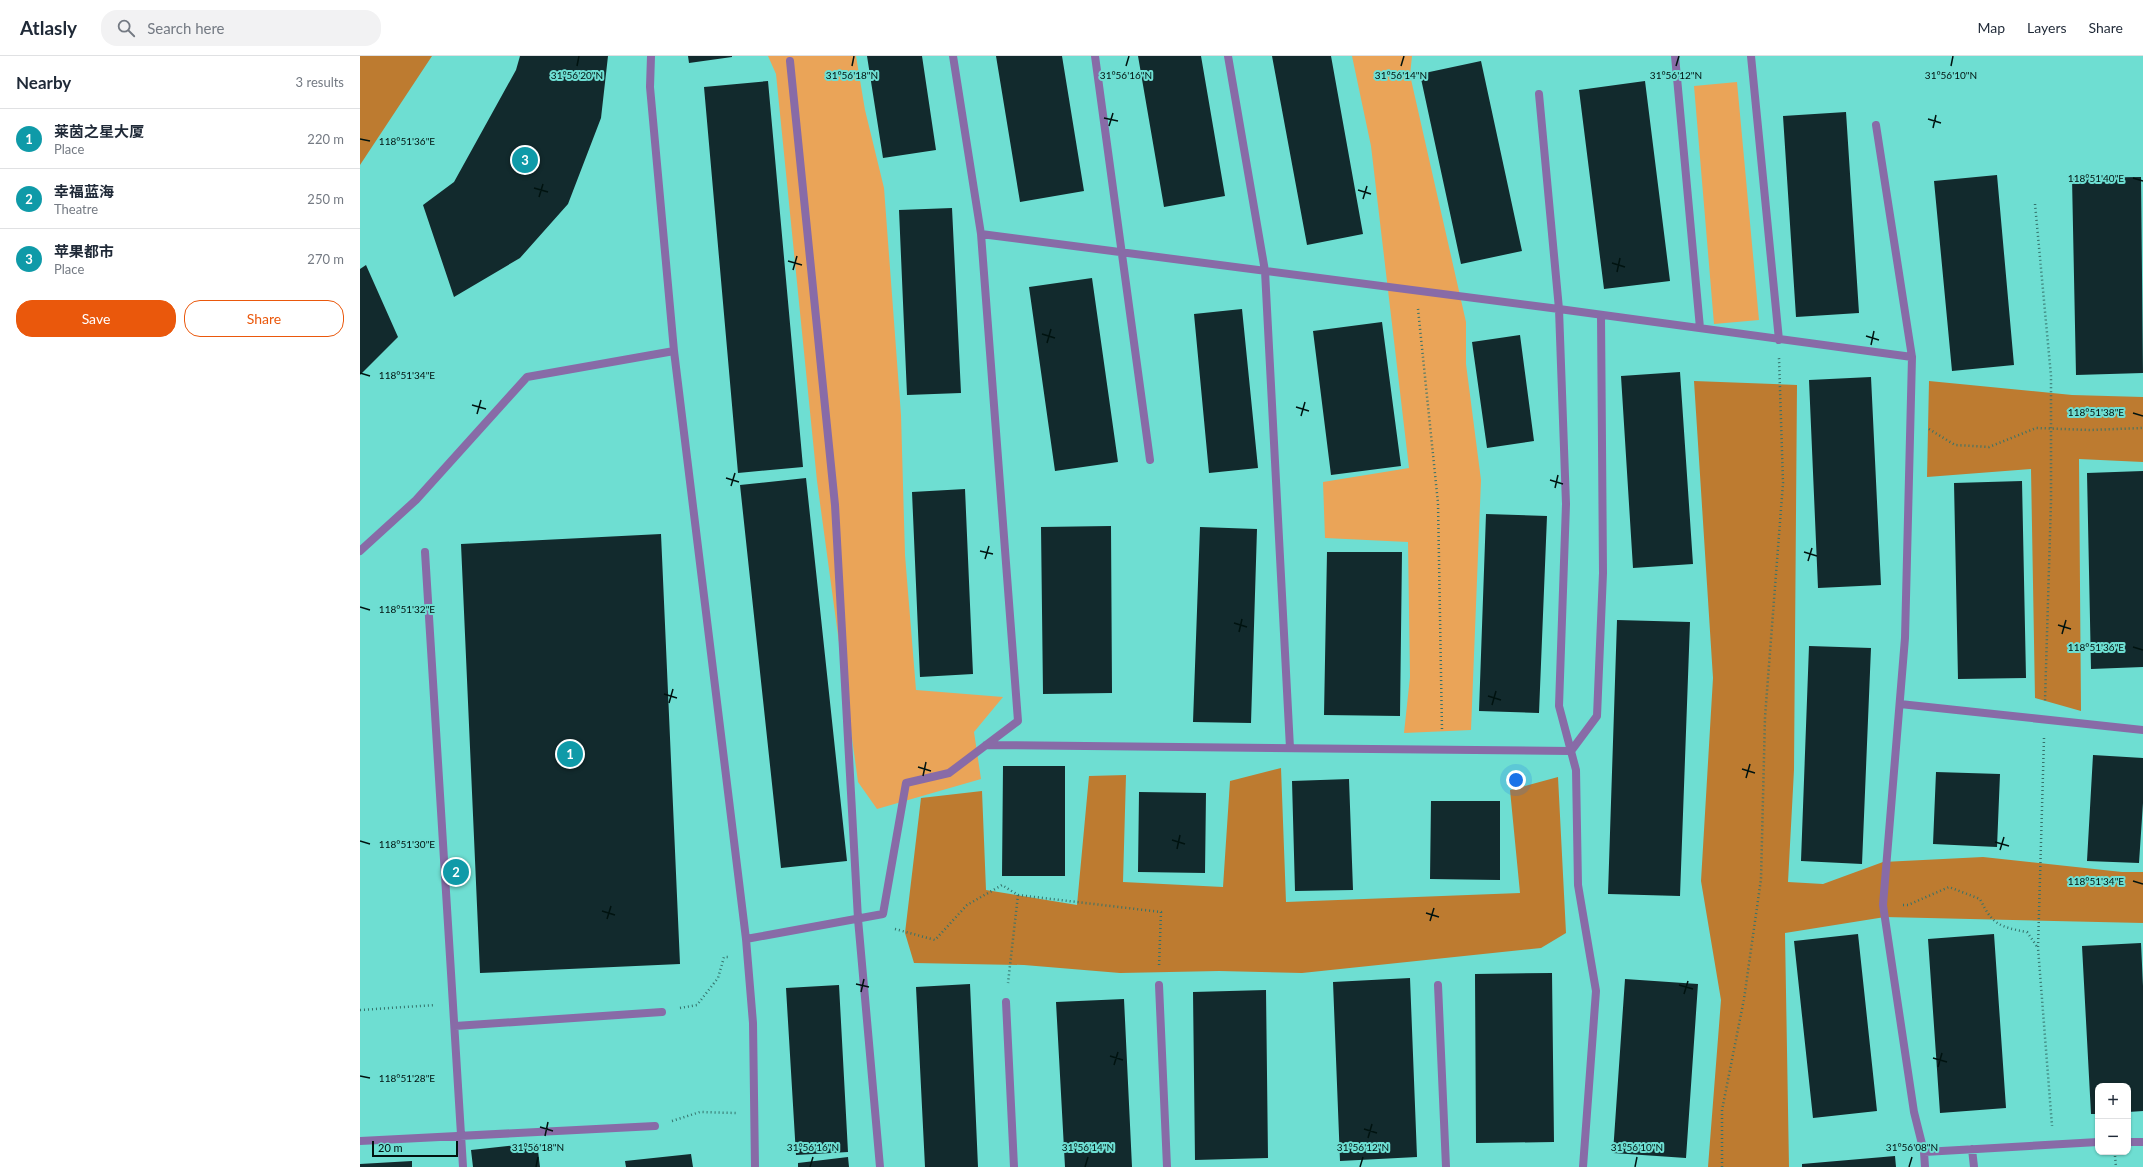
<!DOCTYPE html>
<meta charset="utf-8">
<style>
body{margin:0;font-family:Lato,"Noto Sans SC",sans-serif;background:#f2f2f3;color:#1f2937}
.controls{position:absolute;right:12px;bottom:12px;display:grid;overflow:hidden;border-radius:8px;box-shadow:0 1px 3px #0004}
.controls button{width:36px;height:36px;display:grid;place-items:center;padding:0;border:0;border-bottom:1px solid #e0e1e3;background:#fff;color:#1f2937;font:20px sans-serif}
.scale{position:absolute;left:12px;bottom:10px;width:86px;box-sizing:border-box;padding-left:4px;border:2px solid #001310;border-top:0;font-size:11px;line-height:14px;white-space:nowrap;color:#001310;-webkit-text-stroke:3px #6eded2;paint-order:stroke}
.you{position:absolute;left:1156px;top:724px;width:14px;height:14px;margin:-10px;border:3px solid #fff;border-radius:50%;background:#1a73e8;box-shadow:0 0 0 6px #1a73e833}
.badge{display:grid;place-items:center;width:26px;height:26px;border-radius:50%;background:#ea580c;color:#fff;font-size:13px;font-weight:700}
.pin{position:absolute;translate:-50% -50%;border:2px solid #fff;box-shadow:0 1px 4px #0006}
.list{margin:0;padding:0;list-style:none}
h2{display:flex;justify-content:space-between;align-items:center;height:52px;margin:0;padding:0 16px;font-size:17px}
h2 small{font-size:13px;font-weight:400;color:#747a83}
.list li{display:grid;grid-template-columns:26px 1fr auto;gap:12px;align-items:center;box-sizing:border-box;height:60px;padding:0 16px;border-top:1px solid #e0e1e3}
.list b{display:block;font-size:15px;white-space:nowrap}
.list p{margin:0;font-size:13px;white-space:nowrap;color:#747a83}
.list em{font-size:13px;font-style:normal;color:#747a83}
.actions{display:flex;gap:8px;padding:12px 16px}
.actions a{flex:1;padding:9px 0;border:1px solid #ea580c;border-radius:16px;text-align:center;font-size:14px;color:#ea580c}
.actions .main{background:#ea580c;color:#fff}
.icon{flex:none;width:22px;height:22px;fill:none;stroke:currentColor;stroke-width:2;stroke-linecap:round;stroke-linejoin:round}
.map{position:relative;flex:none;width:1783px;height:1111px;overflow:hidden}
header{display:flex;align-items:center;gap:24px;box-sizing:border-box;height:56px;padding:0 20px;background:#fff;border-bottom:1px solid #e0e1e3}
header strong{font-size:19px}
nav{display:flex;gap:22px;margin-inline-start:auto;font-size:14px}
.search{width:280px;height:36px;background:#f2f2f3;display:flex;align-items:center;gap:10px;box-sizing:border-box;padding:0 14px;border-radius:16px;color:#747a83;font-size:15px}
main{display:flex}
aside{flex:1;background:#fff}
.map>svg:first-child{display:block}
.green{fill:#eaa458}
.forest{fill:#bd7b30}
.building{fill:#122a2d}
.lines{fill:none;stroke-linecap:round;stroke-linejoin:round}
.path{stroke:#34726b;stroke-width:2.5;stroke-dasharray:1 3;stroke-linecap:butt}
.minor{stroke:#886ba7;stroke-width:8}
.ticks{fill:none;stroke:#001310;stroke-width:1.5}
.ticks-label{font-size:10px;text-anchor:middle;fill:#001310;stroke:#6eded2;stroke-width:4;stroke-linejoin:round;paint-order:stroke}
</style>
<header>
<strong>Atlasly</strong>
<div class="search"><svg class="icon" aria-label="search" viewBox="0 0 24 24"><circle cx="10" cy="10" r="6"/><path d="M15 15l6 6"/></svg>Search here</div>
<nav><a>Map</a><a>Layers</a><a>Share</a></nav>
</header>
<main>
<aside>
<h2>Nearby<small>3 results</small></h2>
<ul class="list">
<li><span class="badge" style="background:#0f9aa8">1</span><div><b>莱茵之星大厦</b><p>Place</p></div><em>220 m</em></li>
<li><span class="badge" style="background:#0f9aa8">2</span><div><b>幸福蓝海</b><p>Theatre</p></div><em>250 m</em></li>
<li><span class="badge" style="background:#0f9aa8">3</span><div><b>苹果都市</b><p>Place</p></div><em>270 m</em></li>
</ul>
<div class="actions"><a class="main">Save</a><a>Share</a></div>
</aside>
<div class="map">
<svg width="1783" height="1111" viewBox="0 0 1783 1111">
<rect width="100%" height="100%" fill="#6eded2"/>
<!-- green -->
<path class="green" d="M408,0H496L505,54L524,132L541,359L545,499L556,634L643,641L614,676L621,723L517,753L498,726L457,425L416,18Z
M992,0H1052L1050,19L1106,266V308L1121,424L1111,674L1044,677L1050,621L1048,486L965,482L963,426L1049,412L1011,90Z
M1377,26L1399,264L1354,268L1334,30Z"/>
<!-- forest -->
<path class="forest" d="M0,0H72L0,109Z
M1334,325L1437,329L1434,714L1428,826L1463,828L1523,806L1623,801L1762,816H1783V867L1525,861L1425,877L1429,1111H1348L1361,944L1341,825L1353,622Z
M1569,325L1712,339L1783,341V406L1719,403L1721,655L1675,642L1671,413L1567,421Z
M921,712L926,846L1160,837L1150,734L1198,721L1206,877L1181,892L942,917L859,915L760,917L664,909L554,907L545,877L561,742L622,735L626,834L717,849L729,720L766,719L763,826L863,831L870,725Z"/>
<!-- building -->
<path class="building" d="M160,0H248L241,62L208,148L160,202L94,241L63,149L94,126L156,14Z
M328,0H372V1L329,7Z
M507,0H562L576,94L523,102Z
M636,0H702L724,135L660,146Z
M778,0H841L865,140L804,151Z
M912,0H971L1003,178L947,189Z
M1121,5L1162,195L1101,208L1060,18Z
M408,25L443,411L378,417L344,31Z
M1285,25L1310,225L1244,233L1219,34Z
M1486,56L1499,257L1436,261L1423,60Z
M1637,119L1654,309L1592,315L1574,125Z
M1781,121L1783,317L1716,319L1712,122Z
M592,152L601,337L547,339L539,154Z
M6,209L38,281L0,319V213Z
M732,222L758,406L695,415L669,231Z
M882,253L898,412L849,417L834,258Z
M1022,266L1041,410L971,419L953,275Z
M1160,279L1174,385L1127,392L1112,286Z
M1320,316L1333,508L1273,512L1261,320Z
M1511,321L1521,529L1458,532L1449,324Z
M1783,415V611L1731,613L1727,417Z
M446,422L487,805L421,812L380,429Z
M1662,425L1666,622L1598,623L1594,427Z
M605,433L613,618L560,621L552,436Z
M1126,458L1187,460L1179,657L1119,655Z
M751,470L752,637L683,638L681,471Z
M840,471L897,473L891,667L833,666Z
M301,478L320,908L120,917L101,488Z
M967,496H1042L1040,660L964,659Z
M1257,564L1330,566L1320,840L1248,838Z
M1449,590L1511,592L1502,808L1441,805Z
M1733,699L1783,702V747L1779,807L1727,805Z
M643,710H705V820H642Z
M1576,716L1640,718L1637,791L1573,788Z
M989,723L993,834L935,835L932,725Z
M779,736L846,737L845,817L778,816Z
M1071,745H1140V824L1070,823Z
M1498,878L1517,1055L1453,1062L1434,885Z
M1634,878L1646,1052L1580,1057L1568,883Z
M1781,887L1783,930V1055L1768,1056V1030H1738V1058H1731L1722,890Z
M1192,917L1194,1086L1116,1087L1115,918Z
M1050,922L1057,1101L980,1105L973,926Z
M1265,923L1338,928L1326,1102L1253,1097Z
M610,928L618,1111H565L556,931Z
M479,929L488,1096L436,1099L426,932Z
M906,934L908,1102L835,1104L833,936Z
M764,943L772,1111H705L696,946Z
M177,1087L180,1111H113L111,1094Z
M331,1098L333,1111H266L265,1105Z
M1535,1100L1536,1111H1442V1108Z
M488,1101L489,1111H438V1107Z
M52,1105V1111H0V1108Z"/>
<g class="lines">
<!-- path -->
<path class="path" d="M1675,148L1691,320V445L1685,645
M1058,253L1078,447L1082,675
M1569,373L1595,389L1629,391L1676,372L1730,374L1783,372
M1684,682L1678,892L1692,1070
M658,839L801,856L799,911
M1543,849H1548L1589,831L1620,843C1632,868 1639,871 1667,876L1678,892
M535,873L575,884L607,849L642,829L658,839L648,927
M320,952L337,949L358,922L364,901H368
M0,954L75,949
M312,1065L340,1056L376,1057
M1755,1100L1756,1111
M1362,1111V1054L1384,943L1401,823L1405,661L1423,427L1419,302"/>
<!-- minor -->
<path class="minor" d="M291,0L290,31L314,295L386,883L393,967L395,1111
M593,0L621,178
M735,0L790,404
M868,0L905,215L930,692
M1315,0L1340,272
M1391,0L1419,284
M430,5L475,449L498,863L520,1111
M1179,38L1199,253L1206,448L1199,650L1216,714L1218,829L1236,935L1223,1111
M1516,69L1552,301L1545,582L1523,849L1554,1056L1564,1096L1565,1111
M0,495L56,444L167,321L314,295
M65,496L103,1111
M1540,648L1783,674
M626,689L1211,695L1237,660L1243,517L1241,259
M386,883L523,858L546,727L589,717L658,665L621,178L1199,253L1552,301
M799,929L807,1111
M1078,929L1086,1111
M646,946L654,1111
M95,970L302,956
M0,1085L295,1070
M1768,1086H1783
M1612,1093L1614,1111
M1564,1096L1738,1086"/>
</g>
<!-- ticks -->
<path class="ticks" d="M217,10L219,0M492,10L494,0M766,10L769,0M1041,10L1044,0M1316,10L1319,0M1591,10L1593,0M744,62L758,65M1568,63L1581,67M749,70L753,57M1573,72L1576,59M0,83L10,85M1773,122L1783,125M174,132L188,136M998,134L1011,138M179,141L183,128M1003,143L1007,130M428,205L442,209M1252,207L1265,211M433,214L437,200M1257,216L1260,202M682,278L695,282M1506,280L1519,284M687,287L691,273M1511,289L1514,275M0,317L10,320M112,349L126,353M936,351L949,355M1773,357L1783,360M117,358L121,344M941,360L945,346M366,422L379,426M1190,424L1203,428M371,430L375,417M1195,432L1198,419M620,495L633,498M1444,496L1457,500M625,503L629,490M1448,505L1452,492M0,551L10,554M874,567L887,571M1698,569L1711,573M879,576L882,563M1702,578L1706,564M1773,591L1783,594M304,638L317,642M1128,640L1141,644M309,647L313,633M1132,649L1136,635M558,711L571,715M1382,713L1395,717M563,720L566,706M1386,722L1390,708M812,784L825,788M0,785L10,788M1635,786L1649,790M817,793L820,779M1640,794L1644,781M1773,825L1783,828M242,855L255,859M1066,857L1079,861M247,863L251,850M1070,865L1074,852M496,928L509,931M1319,929L1333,933M501,936L504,923M1324,938L1328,925M750,1000L763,1004M1573,1002L1587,1006M754,1009L758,996M1578,1011L1582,997M0,1020L10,1022M180,1071L193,1075M1004,1073L1017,1077M185,1080L188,1066M1008,1082L1012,1068M176,1111L178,1101M450,1111L453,1101M725,1111L728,1101M1000,1111L1003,1101M1275,1111L1277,1101M1549,1111L1552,1101"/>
<g class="ticks-label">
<text x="217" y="23">31°56'20"N</text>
<text x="492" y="23">31°56'18"N</text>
<text x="766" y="23">31°56'16"N</text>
<text x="1041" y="23">31°56'14"N</text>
<text x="1316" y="23">31°56'12"N</text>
<text x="1591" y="23">31°56'10"N</text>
<text x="47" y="89">118°51'36"E</text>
<text x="1736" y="126">118°51'40"E</text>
<text x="47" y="323">118°51'34"E</text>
<text x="1736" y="360">118°51'38"E</text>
<text x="47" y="557">118°51'32"E</text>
<text x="1736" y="595">118°51'36"E</text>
<text x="47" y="792">118°51'30"E</text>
<text x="1736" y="829">118°51'34"E</text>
<text x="47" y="1026">118°51'28"E</text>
<text x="178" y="1095">31°56'18"N</text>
<text x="453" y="1095">31°56'16"N</text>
<text x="728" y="1095">31°56'14"N</text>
<text x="1003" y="1095">31°56'12"N</text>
<text x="1277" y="1095">31°56'10"N</text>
<text x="1552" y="1095">31°56'08"N</text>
</g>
</svg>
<div class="controls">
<button>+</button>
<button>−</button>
</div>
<div class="scale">20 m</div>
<div class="you"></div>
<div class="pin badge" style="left:210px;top:698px;background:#0f9aa8">1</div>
<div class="pin badge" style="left:96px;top:816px;background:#0f9aa8">2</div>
<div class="pin badge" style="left:165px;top:104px;background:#0f9aa8">3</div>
</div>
</main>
